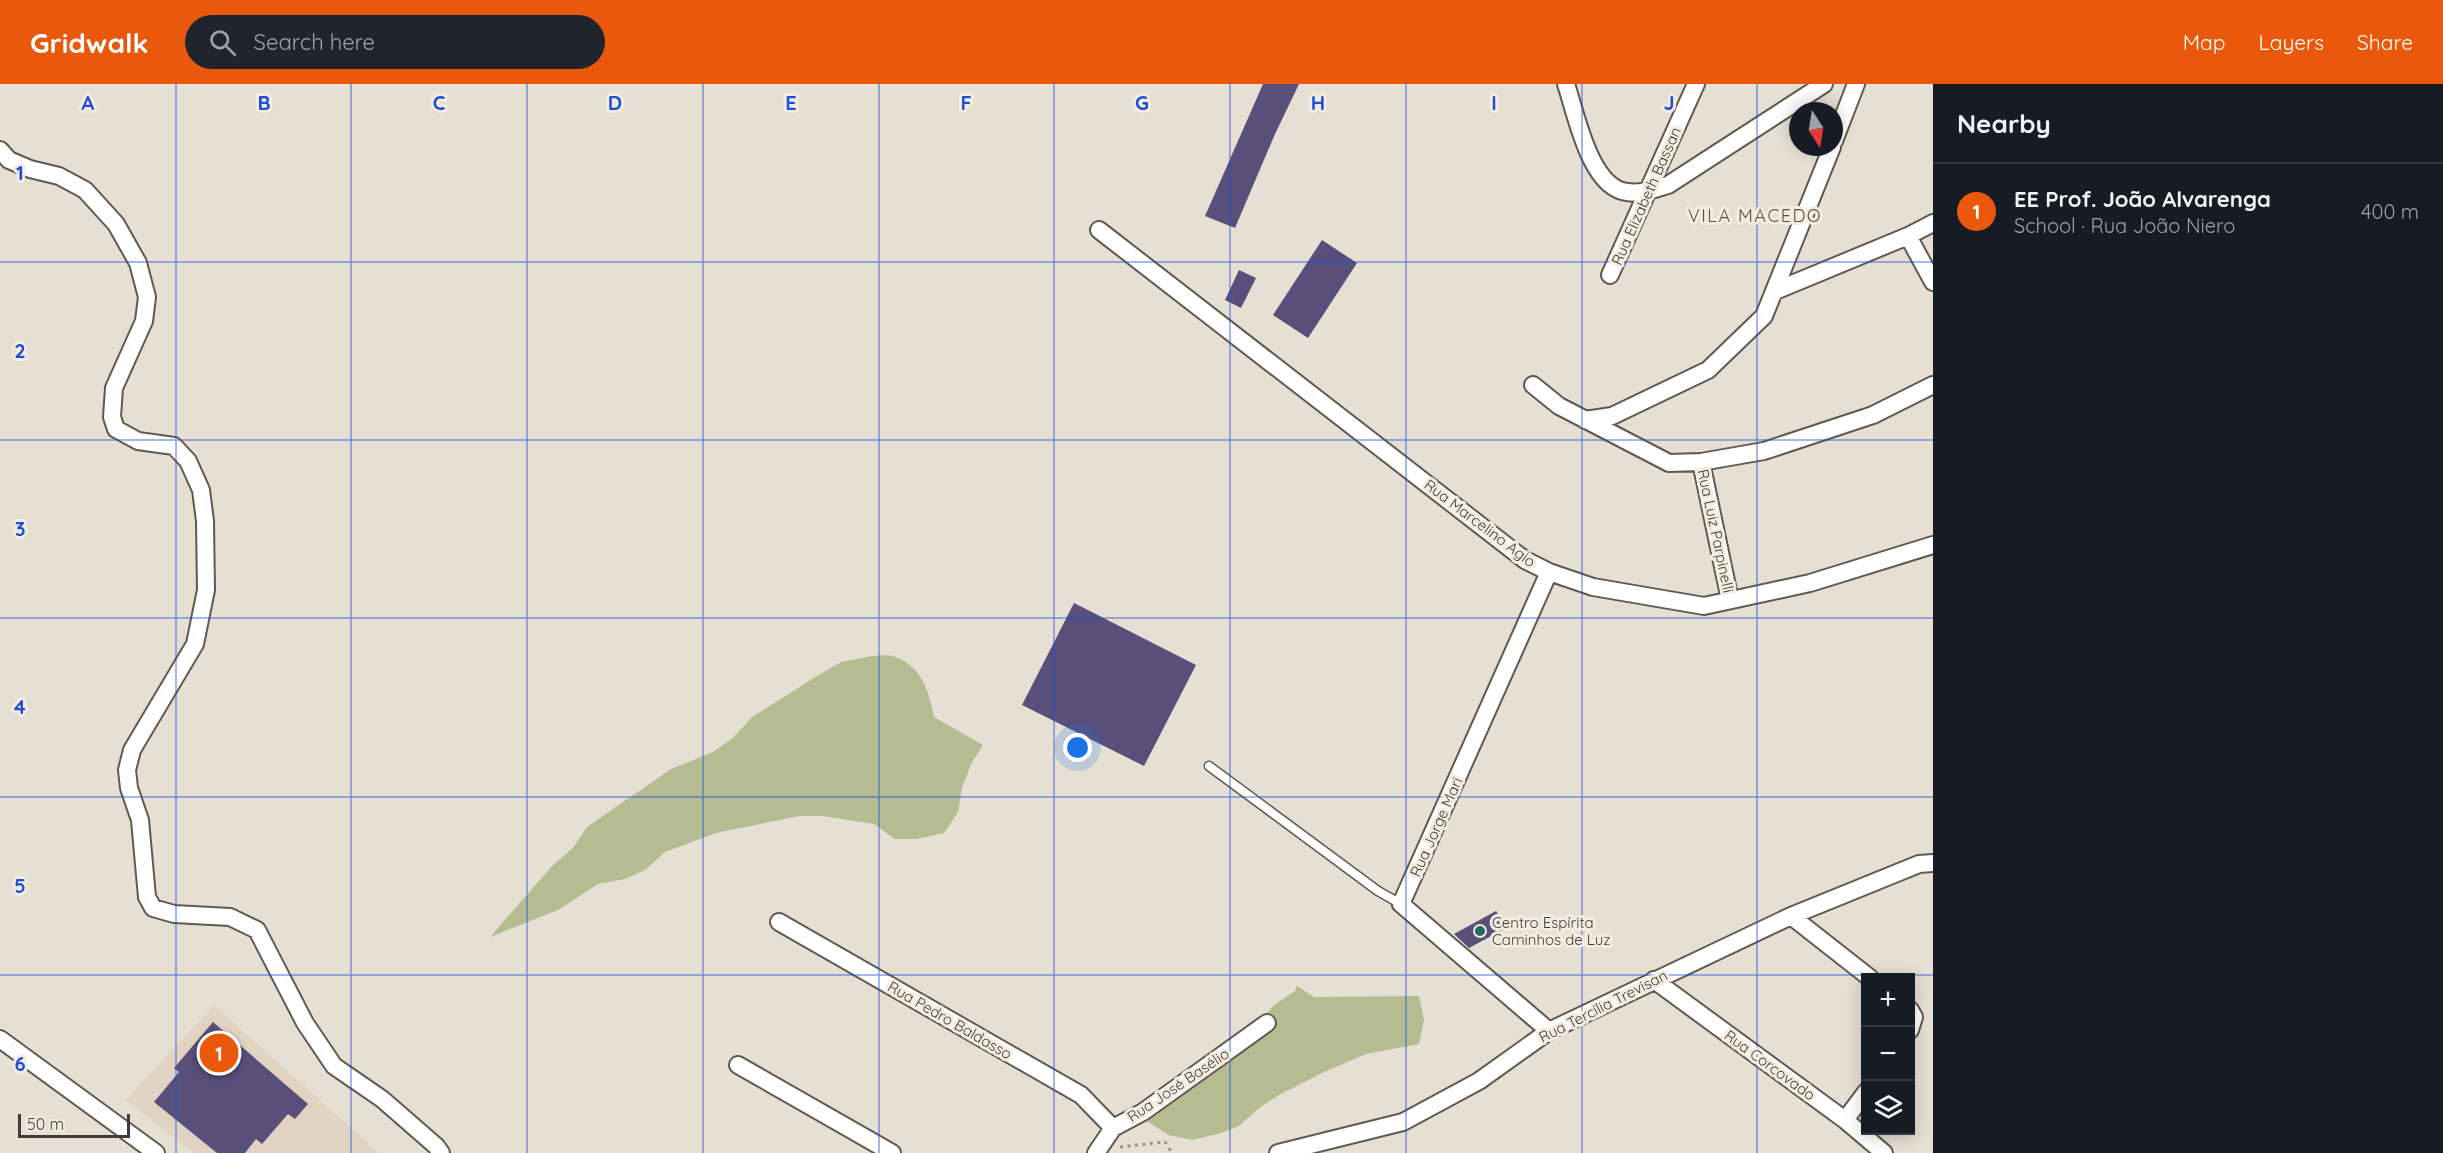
<!DOCTYPE html>
<meta charset="utf-8">
<style>
body{margin:0;font-family:Quicksand,sans-serif;background:#20242c;color:#f1f3f6}
.controls{position:absolute;right:18px;bottom:18px;display:grid;overflow:hidden;border-radius:0px;box-shadow:0 3px 15px #0003}
.controls button{width:54px;height:54px;display:grid;place-items:center;padding:0;border:0;border-bottom:2px solid #363941;background:#171b24;color:#f1f3f6;font:30px sans-serif}
.compass{position:absolute;left:1789px;top:18px;width:54px;height:54px;border-radius:50%;background:#171b24;box-shadow:0 3px 15px #0003;rotate:168deg}
.scale{position:absolute;left:18px;bottom:15px;width:112px;box-sizing:border-box;padding-left:6px;border:3px solid #3f3c37;border-top:0;font-size:16px;line-height:21px;white-space:nowrap;color:#3f3c37;-webkit-text-stroke:4px #f4ece0;paint-order:stroke}
.you{position:absolute;left:1078px;top:664px;width:21px;height:21px;margin:-15px;border:4px solid #fff;border-radius:50%;background:#1a73e8;box-shadow:0 0 0 9px #1a73e833}
.badge{display:grid;place-items:center;width:39px;height:39px;border-radius:50%;background:#ea580c;color:#fff;font-size:20px;font-weight:700}
.pin{position:absolute;translate:-50% -50%;border:3px solid #fff;box-shadow:0 2px 6px #0006}
.list{margin:0;padding:0;list-style:none}
h2{display:flex;justify-content:space-between;align-items:center;height:78px;margin:0;padding:0 24px;font-size:26px}
h2 small{font-size:20px;font-weight:400;color:#9ea1a6}
.list li{display:grid;grid-template-columns:39px 1fr auto;gap:18px;align-items:center;box-sizing:border-box;height:96px;padding:0 24px;border-top:2px solid #363941}
.list b{display:block;font-size:22px;white-space:nowrap}
.list p{margin:0;font-size:20px;white-space:nowrap;color:#9ea1a6}
.list em{font-size:20px;font-style:normal;color:#9ea1a6}
.icon{flex:none;width:33px;height:33px;fill:none;stroke:currentColor;stroke-width:2;stroke-linecap:round;stroke-linejoin:round}
.map{position:relative;flex:none;width:1933px;height:1069px;overflow:hidden}
header{display:flex;align-items:center;gap:36px;box-sizing:border-box;height:84px;padding:0 30px;background:#ea580c;color:#fff}
header strong{font-size:28px}
nav{display:flex;gap:33px;margin-inline-start:auto;font-size:21px}
.search{width:420px;height:54px;background:#20242c;display:flex;align-items:center;gap:15px;box-sizing:border-box;padding:0 21px;border-radius:33px;color:#9ea1a6;font-size:22px}
main{display:flex}
aside{flex:1;background:#171b24}
.map>svg:first-child{display:block}
.built{fill:#e0d3c2}
.green{fill:#b5bc92}
.building{fill:#58507b}
.lines{fill:none;stroke-linecap:round;stroke-linejoin:round}
.service-casing{stroke:#605950;stroke-width:11}
.minor-casing{stroke:#605950;stroke-width:20}
.path{stroke:#98938a;stroke-width:3;stroke-dasharray:3 4.5;stroke-linecap:butt}
.service{stroke:#fff;stroke-width:8}
.minor{stroke:#fff;stroke-width:16}
.grid{fill:none;stroke:#1d4ed8;stroke-width:1.5;stroke-opacity:0.55}
.poi-dot{fill:#246a5f;stroke:#f4ece0;stroke-width:2}
.labels{text-anchor:middle;dominant-baseline:central;stroke-width:6;stroke-linejoin:round;paint-order:stroke}
.street-label{font-size:15px;fill:#3f3c37;stroke:#f4ece0}
.poi-label{font-size:15px;fill:#3f3c37;stroke:#f4ece0;text-anchor:start}
.quarter-label{font-size:18px;letter-spacing:1.5px;fill:#595349;stroke:#f4ece0}
.grid-label{font-size:20px;text-anchor:middle;font-weight:bold;fill:#1d4ed8;stroke:#f4ece0;stroke-width:6;stroke-linejoin:round;paint-order:stroke}
</style>
<header>
<strong>Gridwalk</strong>
<div class="search"><svg class="icon" aria-label="search" viewBox="0 0 24 24"><circle cx="10" cy="10" r="6"/><path d="M15 15l6 6"/></svg>Search here</div>
<nav><a>Map</a><a>Layers</a><a>Share</a></nav>
</header>
<main>
<div class="map">
<svg width="1933" height="1069" viewBox="0 0 1933 1069">
<rect width="100%" height="100%" fill="#e6dfd3"/>
<!-- built -->
<path class="built" d="M214,921L379,1069H193L126,1016Z"/>
<!-- green -->
<path class="green" d="M872,572C879,572 889,570 895,573C922,582 929,608 934,633L983,661L971,680L962,704L958,728L944,749L917,755H895L874,740L822,732H799L716,749L665,768L645,786L625,795L598,800L558,826L490,853L553,781L573,764L587,743L671,685L713,668L733,654L752,633L817,592L841,578Z
M1297,902L1314,913L1419,912L1424,936L1419,960L1366,970L1324,988L1279,1011L1259,1024L1239,1042L1218,1050L1192,1056L1168,1051L1147,1037L1161,1016L1256,942L1274,921L1295,907Z"/>
<!-- building -->
<path class="building" d="M1263,0H1299L1275,50L1235,144L1205,132Z
M1322,156L1357,179L1308,254L1273,231Z
M1239,186L1256,194L1241,224L1225,216Z
M1074,519L1196,581L1144,682L1022,621Z
M1496,827L1506,844L1469,864L1454,850Z
M213,938L308,1020L295,1035L288,1030L262,1060L256,1055L245,1069H217L154,1018L179,988L174,984Z"/>
<g class="lines">
<!-- service casing -->
<g class="service-casing">
<path id="service" d="M1209,682L1378,807L1401,820"/>
</g>
<!-- minor casing -->
<g class="minor-casing">
<path id="minor" d="M1566,0C1576,30 1590,104 1627,108C1641,110 1654,105 1668,101L1824,0
M1834,57L1856,0
M0,66L9,76L30,85L59,92L85,106L116,140L138,179L147,213L144,237L114,304L112,333L116,345L138,357L174,362L188,377L201,406L205,437L206,506L195,560L132,666L127,686L129,704L140,736L147,813L153,824L174,830L230,833L257,846L305,939L334,982L382,1015L436,1062L441,1069
M1099,146L1525,476L1549,488L1593,503L1704,522L1810,499L1933,461
M1908,152L1933,198
M1610,191L1696,0
M1775,207L1908,152L1933,139
M1533,301L1559,322L1669,379L1701,378L1764,367L1873,331L1933,301
M1585,336L1612,332L1708,286L1764,232L1832,63
M1701,378L1730,516
M1791,832L1870,894
M779,838L1081,1011L1113,1044
M1654,896L1845,1036L1884,1069
M1910,926L1914,933L1910,946
M1549,947L1401,820L1549,488
M0,955L156,1069
M738,981L892,1069
M1845,1036L1866,1008
M1096,1069L1113,1044L1143,1028L1267,939
M1278,1069L1403,1038L1479,997L1549,947L1791,832L1919,780L1933,779"/>
</g>
<!-- path -->
<path class="path" d="M1120,1063L1165,1058L1172,1069"/>
<!-- service -->
<use href="#service" class="service"/>
<!-- minor -->
<use href="#minor" class="minor"/>
</g>
<!-- grid -->
<path class="grid" d="M176,0V1069M351,0V1069M527,0V1069M703,0V1069M879,0V1069M1054,0V1069M1230,0V1069M1406,0V1069M1582,0V1069M1757,0V1069M0,178H1933M0,356H1933M0,534H1933M0,713H1933M0,891H1933"/>
<!-- markers -->
<circle class="poi-dot" cx="1480" cy="847" r="6"/>
<g class="labels">
<!-- street labels -->
<g class="street-label">
<text transform="translate(1646 112) rotate(-66)">Rua Elizabeth Bassan</text>
<text transform="translate(1480 439) rotate(37)">Rua Marcelino Agio</text>
<text transform="translate(1716 447) rotate(78)">Rua Luiz Parpinelli</text>
<text transform="translate(1436 743) rotate(-66)">Rua Jorge Mari</text>
<text transform="translate(1603 922) rotate(-27)">Rua Tercília Trevisan</text>
<text transform="translate(950 936) rotate(30)">Rua Pedro Baldasso</text>
<text transform="translate(1770 981) rotate(36)">Rua Corcovado</text>
<text transform="translate(1178 1001) rotate(-34)">Rua José Basélio</text>
</g>
<!-- poi labels -->
<g class="poi-label">
<text x="1492" y="838">Centro Espírita<tspan x="1492" dy="17">Caminhos de Luz</tspan></text>
</g>
<!-- quarter labels -->
<g class="quarter-label">
<text x="1755" y="131">VILA MACEDO</text>
</g>
</g>
<g class="grid-label">
<text x="88" y="26">A</text>
<text x="264" y="26">B</text>
<text x="439" y="26">C</text>
<text x="615" y="26">D</text>
<text x="791" y="26">E</text>
<text x="966" y="26">F</text>
<text x="1142" y="26">G</text>
<text x="1318" y="26">H</text>
<text x="1494" y="26">I</text>
<text x="1669" y="26">J</text>
<text x="20" y="96">1</text>
<text x="20" y="274">2</text>
<text x="20" y="452">3</text>
<text x="20" y="630">4</text>
<text x="20" y="809">5</text>
<text x="20" y="987">6</text>
</g>
</svg>
<div class="controls">
<button>+</button>
<button>−</button>
<button><svg class="icon" aria-label="layers" viewBox="0 0 24 24"><path d="M12 4l9 5-9 5-9-5zM3 14l9 5 9-5"/></svg></button>
</div>
<svg class="compass" viewBox="-18 -18 36 36"><path d="M0-13l5 13h-10z" fill="#e53935"/><path d="M0 13l5-13h-10z" fill="#9ea1a6"/></svg>
<div class="scale">50 m</div>
<div class="you"></div>
<div class="pin badge" style="left:219px;top:969px">1</div>
</div>
<aside>
<h2>Nearby<small></small></h2>
<ul class="list">
<li><span class="badge">1</span><div><b>EE Prof. João Alvarenga</b><p>School · Rua João Niero</p></div><em>400 m</em></li>
</ul>
</aside>
</main>
